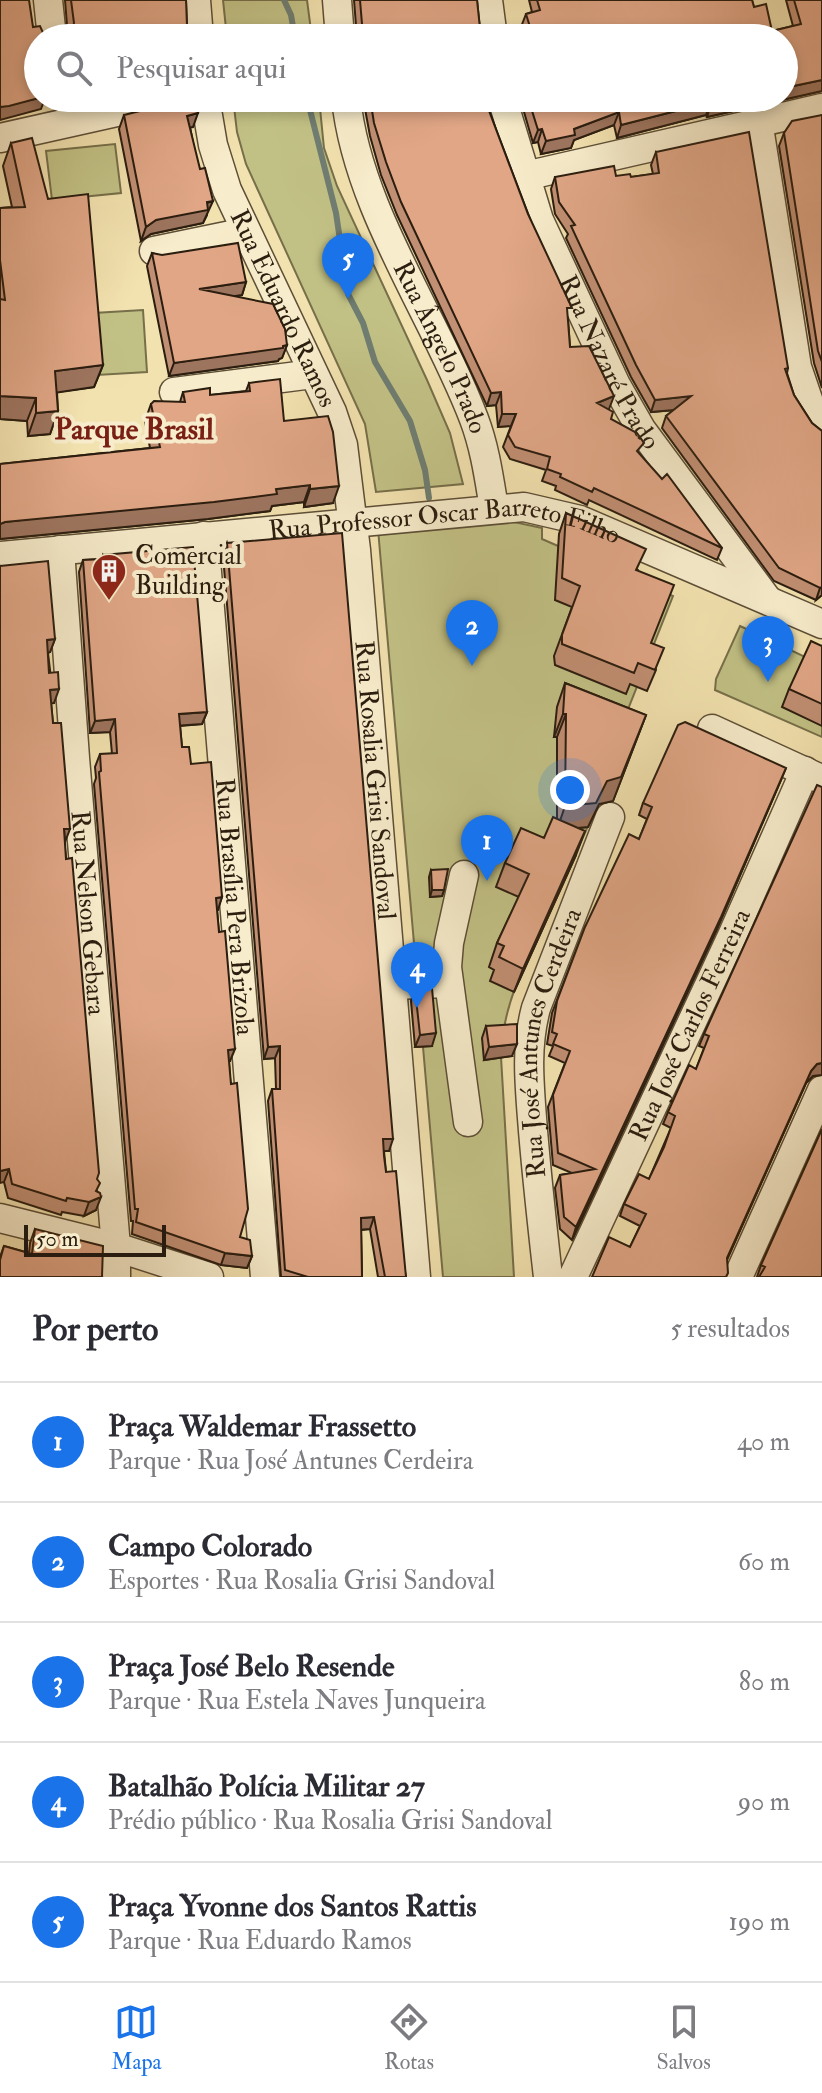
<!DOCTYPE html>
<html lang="pt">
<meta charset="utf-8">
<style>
body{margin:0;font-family:"IM FELL Double Pica",serif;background:#f7f7f7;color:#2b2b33}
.scale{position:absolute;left:24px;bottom:20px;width:142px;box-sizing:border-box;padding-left:8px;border:4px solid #2b1d0f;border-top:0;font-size:22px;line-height:28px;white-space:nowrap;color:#2b1d0f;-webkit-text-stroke:6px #f7eccb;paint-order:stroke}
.you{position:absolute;left:570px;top:790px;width:28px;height:28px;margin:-20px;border:6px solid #fff;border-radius:50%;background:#1a73e8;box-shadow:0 0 0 12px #1a73e833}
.badge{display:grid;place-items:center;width:52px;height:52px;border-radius:50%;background:#1a73e8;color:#fff;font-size:26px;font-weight:700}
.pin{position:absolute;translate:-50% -66px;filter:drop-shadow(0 2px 4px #0008)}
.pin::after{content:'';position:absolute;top:42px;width:28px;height:24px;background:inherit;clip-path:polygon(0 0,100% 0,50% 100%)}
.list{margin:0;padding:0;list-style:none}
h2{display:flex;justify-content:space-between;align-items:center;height:104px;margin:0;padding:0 32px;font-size:34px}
h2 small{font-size:26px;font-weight:400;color:#7c7c81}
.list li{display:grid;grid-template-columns:52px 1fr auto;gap:24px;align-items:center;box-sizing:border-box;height:120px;padding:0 32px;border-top:2px solid #e1e1e2}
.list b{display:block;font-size:30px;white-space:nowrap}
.list p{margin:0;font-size:26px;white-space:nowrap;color:#7c7c81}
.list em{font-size:26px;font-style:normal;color:#7c7c81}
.icon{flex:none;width:44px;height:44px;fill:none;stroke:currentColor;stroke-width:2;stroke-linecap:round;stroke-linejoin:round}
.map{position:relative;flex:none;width:822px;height:1277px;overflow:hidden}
.search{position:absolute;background:#fff;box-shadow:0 4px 12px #0003;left:24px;right:24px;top:24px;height:88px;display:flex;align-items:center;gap:20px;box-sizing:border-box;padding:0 28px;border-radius:44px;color:#7c7c81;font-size:30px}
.sheet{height:704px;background:#fff}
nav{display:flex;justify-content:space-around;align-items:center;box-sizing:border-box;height:112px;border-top:2px solid #e1e1e2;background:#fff;font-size:22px;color:#7c7c81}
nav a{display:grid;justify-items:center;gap:4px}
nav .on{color:#1a73e8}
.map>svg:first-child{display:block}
.green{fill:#c2c185;stroke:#766f4a;stroke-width:2}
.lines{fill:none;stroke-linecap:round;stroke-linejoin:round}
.stream{stroke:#6f7d71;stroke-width:6}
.minor-casing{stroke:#5d4e37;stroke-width:31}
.minor{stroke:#f7eccb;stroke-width:28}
.wall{fill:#c18f73;stroke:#2b1d0f;stroke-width:2}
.shaded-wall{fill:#9d745e;stroke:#2b1d0f;stroke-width:2}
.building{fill:#e0a686;stroke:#2b1d0f;stroke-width:2}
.labels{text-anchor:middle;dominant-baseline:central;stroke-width:8;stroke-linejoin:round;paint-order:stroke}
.street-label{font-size:26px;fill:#2b1d0f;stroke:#f7eccb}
.poi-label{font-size:26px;fill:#2b1d0f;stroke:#f7eccb;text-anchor:start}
.quarter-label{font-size:30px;font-weight:bold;fill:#7a1f14;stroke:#f7eccb}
</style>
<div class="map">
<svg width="822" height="1277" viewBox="0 0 822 1277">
<rect width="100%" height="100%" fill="#f2e2af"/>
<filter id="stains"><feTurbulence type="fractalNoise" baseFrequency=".0025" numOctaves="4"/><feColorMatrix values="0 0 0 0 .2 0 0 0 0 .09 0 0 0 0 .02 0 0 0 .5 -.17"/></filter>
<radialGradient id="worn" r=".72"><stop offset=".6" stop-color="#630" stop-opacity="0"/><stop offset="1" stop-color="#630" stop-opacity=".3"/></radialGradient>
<!-- green -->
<path class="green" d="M223,0H307L312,38H227Z
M233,98H319L324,148L337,186L427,380L450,433L463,484L376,492L365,424L246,164L237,132Z
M115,144L121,193L52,200L46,151Z
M143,310L147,372L97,375L94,313Z
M505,520L542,528V539L673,596L615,742L622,745C601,799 578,849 554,902C531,951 502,1001 501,1057L514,1277H443L378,529Z
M740,626L822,665V737L715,690L716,679Z"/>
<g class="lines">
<!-- stream -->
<path class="stream" d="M284,0L291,15L295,38
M307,98L336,213L348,294L363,323L375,362L410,421L425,470L429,498"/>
<!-- minor casing -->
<g class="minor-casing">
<g id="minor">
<path d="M48,0L52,38"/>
<path d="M196,0L199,38"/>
<path d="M337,0L340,38"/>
<path d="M488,0L493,38"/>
<path id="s1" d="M205,98L213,145L227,190L332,412L343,445L356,550L416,1277"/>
<path id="s2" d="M346,98C357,209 435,316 474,419C485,448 489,478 494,508"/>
<path id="s3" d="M502,98L539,220L616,385L641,429L767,599"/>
<path d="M758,121L797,367L811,408L822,427"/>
<path d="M0,138L179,98"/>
<path d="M525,176L822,108"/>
<path d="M154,251L246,232"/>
<path d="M174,392L313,374"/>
<path id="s4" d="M204,536L265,1277"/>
<path id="s5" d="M60,550L75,758L116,1247V1277"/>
<path id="s6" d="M0,556L524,507L580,520L822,624"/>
<path d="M712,729L821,779"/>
<path d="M464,875L449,943L447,967L468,1122"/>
<path d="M392,985L448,983"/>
<path d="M0,1218L116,1247L209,1277"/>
<path id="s7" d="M548,1277C542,1224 536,1171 532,1118C529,1080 526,1045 536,1008L610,817"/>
<path id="s8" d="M573,1277L732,936L805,771"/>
<path d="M738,1277L822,1090"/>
</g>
</g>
<!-- minor -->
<use href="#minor" class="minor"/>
</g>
<!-- wall -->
<path class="wall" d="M65,0H186L187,26L189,38H68Z
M354,0H477L481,38H357Z
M529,0H752L754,7L772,31L793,26L786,0H822V91L707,117L706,115L617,138L614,125L574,140L571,148L541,154L538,142L533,143L520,98H784V38H513L515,33L522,30L521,27L526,14L532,12Z
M363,98H487L488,108L568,319L570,347L609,409L611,419L640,455L722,548L717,560L589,500L587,505L555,490L556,486L542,481L546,470L510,459L503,447L511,426L498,427L496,405L487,406L397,215L381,175L370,136Z
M124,115L193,127H190L207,215L203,223L151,234L141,241L119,129Z
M822,115V388L814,363L779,146L784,133Z
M11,143L48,199L103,365L94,387L57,392L58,411L50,434L28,436L27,421L0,419V208L12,207L3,166Z
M656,152L788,368L787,373L794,395L812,423L822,431V595L816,600L774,581L662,428L666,416L674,410L651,412L631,377L566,238L568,234L555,214L551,189L555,177L616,176L631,177L653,174L651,165Z
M152,253L246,282L242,295L234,296L287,345L282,358L279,359L278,361L169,376L147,266Z
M249,383L284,421L333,503L304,507V502L272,506L270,511L208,519L0,539V464L150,448L145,421L151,404L180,402L183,392L210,395L246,391Z
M566,513L638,570L656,670L647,691L630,684L626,694L555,665L554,656L572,607L555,600L559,534Z
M227,543L389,1151H384L386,1172L406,1277H378L370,1229L361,1230L362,1277H281L268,1101L272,1089H276L275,1058L264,1059L223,555Z
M103,555L207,712L202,724L180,726L182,747L191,764L222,897L217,910L230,1061H229L240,1237L252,1256L247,1268L221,1265L132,1234L133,1221H131L94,784L96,778L95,767L100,754H112L110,732L90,733L79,572L83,560L102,559Z
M0,566L55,639L50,652L48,653L54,703H51L97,1179L96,1210L84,1216L62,1212L61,1215L8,1198L4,1182Z
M822,646V726L782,707L789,689Z
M565,683L646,715L613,801L599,804L588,827L577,828L576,855L514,992L490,981L494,970L489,967L497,943L519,897L496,887L505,863L544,838L557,819V737H554L557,707Z
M781,780L717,929L572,1240L560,1229L555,1188L560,1175L572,1173L553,1165L548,1107L565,1063L549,1056L553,1046L547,1044L552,1013L585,927L639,839L647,819L639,815L643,803Z
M822,787V1075L813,1076L806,1083L727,1260L630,1247L640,1226L620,1216L624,1204L649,1179L671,1128L663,1124L668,1112L696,1069L704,1048L699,1046L704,1034Z
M486,829L504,851L485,853L483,836Z
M431,870L444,890L442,896L430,897L429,877Z
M415,989L432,1046L415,1047L411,1001Z
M486,1026L512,1056L484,1060L482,1038Z
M35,1229L102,1277H0V1257L4,1246L29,1253L30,1243Z
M761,1265L822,1277H757Z"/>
<!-- shaded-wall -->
<path class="shaded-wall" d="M822,80V91L707,117L711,104L740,98H784V88Z
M39,98H45L41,109L0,120V107Z
M711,102L706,115L617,138L621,125Z
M619,112L614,125L574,140L571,148L541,154L546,141L574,129Z
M198,113L193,127L182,129L187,116Z
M542,129L538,142L533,143L538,130Z
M213,201L203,223L151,234L141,241L146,227L156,220Z
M246,282L242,295L195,302L199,289Z
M287,345L282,358L279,359L278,361L169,376L174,363Z
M103,365L94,387L47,394L55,371Z
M501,392L496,405L487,406L491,393Z
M0,396L36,398L27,421L0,419Z
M614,396L609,409L592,415L597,403Z
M691,396L686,409L651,412L655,400Z
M58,411L50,434L28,436L36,413Z
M502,414H516L511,426L498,427Z
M310,485L304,502L272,506L270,511L208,519L0,539V524L5,522Z
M339,486L333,503L304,507L310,489Z
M822,587V595L816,600L820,588Z
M55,639L50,652L42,653L47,640Z
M59,689L54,703L45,704L50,690Z
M207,712L202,724L174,726L179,714Z
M563,714H566L557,737H554Z
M646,715L613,801L599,804L588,827L557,830L565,806L607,781Z
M115,719L110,732L90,733L95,721Z
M786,768L717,929L572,1240L576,1227Z
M64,829H70L65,842Z
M585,831L576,855L514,992L523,969Z
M506,845L504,851L485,853L487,846Z
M432,890H444L442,896L430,897Z
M222,897L218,910H211L216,898Z
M436,1033L432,1046L415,1047L420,1035Z
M517,1044L512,1056L484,1060L489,1047Z
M280,1046L275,1058L264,1059L268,1047Z
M235,1049L230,1061L223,1062L228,1050Z
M822,1063V1075L813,1076L806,1083L722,1270L811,1071L817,1064Z
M383,1139H393L389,1151H378Z
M9,1169L4,1182L0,1183V1171Z
M101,1197L96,1210L84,1216L89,1202Z
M374,1217L370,1229L357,1230L361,1218Z
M225,1253L252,1256L247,1268L221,1265Z"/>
<!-- building -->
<path class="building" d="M0,0H29L33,27L40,26L44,35L47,38H38L39,98L9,106L0,107Z
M71,0H186L187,26L189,38H71L70,35L74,23Z
M360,0H477L481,38H359V34L362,24Z
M537,0H752L754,7L766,4L772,31L801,24L794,0H822V80L784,88V38H516L515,33L530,27L526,14L540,10Z
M191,98H195L198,113L187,116L200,169L205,168L213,201L207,202L208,210L156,220L146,227L124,115Z
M370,98H487L488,108L528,214L572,308H567L570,347L589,346L614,396L597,403L613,412L611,419L637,433L644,443L637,451L662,479L667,474L722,548L594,488L592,492L560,477L561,474L547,469L550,457L515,447L508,435L516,414H502L501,392L491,393L401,202L386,162L374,123Z
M528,98H740L711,104V102L621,125L619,112L574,129L575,135L546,141L542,129L538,130Z
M822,115V362L818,351L784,133L792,121Z
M749,132L788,368L785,369L794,395L812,423L822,431V587L820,588L779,568L666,416L691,396L655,400L636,365L571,226L575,225L559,202L555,177L614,166L616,176L630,174L631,177L659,173L656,152Z
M32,138L48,199L88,194L103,365L55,371L58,411L36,413V398L0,396V299L5,300L0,260V208L25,207L11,143Z
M238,243L246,282L199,289L273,304L285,329L287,345L283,346V348L174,363L152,253L162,255Z
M280,379L284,421L328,416L333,432L339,486L310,489V485L276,489L277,494L214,502L5,522L0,524V464L160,447L151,404L154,401L185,402L183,392L210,388V395L250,391L249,383Z
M566,513L646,549L636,570L674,585L651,643L664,648L655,670L638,663L634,673L562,644V635L580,586L562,578Z
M342,533L393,1139H383L384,1156L386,1172L396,1171L406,1277H385L374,1217L361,1218L362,1277H308L285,1270L272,1089H280V1046L268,1047L227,543Z
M193,547L207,712L179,714L182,747H189L191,764L211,762L222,897L216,898L219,932L225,931L235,1049L228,1050L231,1084L237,1083L248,1209L240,1237L250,1240L252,1256L225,1253L136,1222L138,1209H135L99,772L101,771L100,754L117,753L115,719L95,721L83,560L103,559V555Z
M48,561L55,639L47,640L49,673L58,672L59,689L50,690L53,723H61L70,829H64L66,859L72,858L99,1173L97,1179L100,1183L96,1191L100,1193L101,1197L89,1202L67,1198L66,1201L12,1184L9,1169L0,1171V566Z
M811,641L822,646V704L789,689Z
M565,683L646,715L621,777L607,781L596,803L565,806L566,714H563Z
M685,722L786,768L721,917L576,1227L564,1217L560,1175L595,1169L558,1153L553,1095L570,1051L553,1044L557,1034L552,1032L557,1001L585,927L629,834L639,839L652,807L643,803L678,725Z
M817,785L822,787V1063L817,1064L811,1071L727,1258L728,1273L726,1277H592L609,1237L630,1247L646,1214L624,1204L639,1174L649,1179L664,1147L675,1116L668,1112L689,1065L696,1069L709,1036L704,1034Z
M553,817L585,831L523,969L499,957L504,946L497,943L529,874L505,863L521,828L544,838Z
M505,828L506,845L487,846L486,829Z
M448,869L444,890H432L431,870Z
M432,988L436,1033L420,1035L415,989Z
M517,1024V1044L489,1047L486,1026Z
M822,1129V1277H759L765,1267L761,1265Z
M35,1229L103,1246L102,1277H0V1260L4,1246L32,1254Z"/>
<!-- icons -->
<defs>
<g id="building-pin" transform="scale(1.8)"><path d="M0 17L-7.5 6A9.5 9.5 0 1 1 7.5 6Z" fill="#8f2418" stroke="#f7eccb"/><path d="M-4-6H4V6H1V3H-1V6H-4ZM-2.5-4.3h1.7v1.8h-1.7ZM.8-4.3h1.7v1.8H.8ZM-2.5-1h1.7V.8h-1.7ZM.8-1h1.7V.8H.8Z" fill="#fff"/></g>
</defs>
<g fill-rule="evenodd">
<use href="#building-pin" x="109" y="571"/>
</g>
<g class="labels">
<!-- street labels -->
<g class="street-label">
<text stroke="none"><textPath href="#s1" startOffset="226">Rua Eduardo Ramos</textPath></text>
<text stroke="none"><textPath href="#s2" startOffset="268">Rua Ângelo Prado</textPath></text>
<text stroke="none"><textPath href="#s3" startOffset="286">Rua Nazaré Prado</textPath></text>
<text stroke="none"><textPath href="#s6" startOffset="448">Rua Professor Oscar Barreto Filho</textPath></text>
<text stroke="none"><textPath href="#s1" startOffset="712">Rua Rosalia Grisi Sandoval</textPath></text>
<text stroke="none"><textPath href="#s4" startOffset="372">Rua Brasília Pera Brizola</textPath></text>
<text stroke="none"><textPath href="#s5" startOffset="364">Rua Nelson Gebara</textPath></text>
<text stroke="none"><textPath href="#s8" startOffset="278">Rua José Carlos Ferreira</textPath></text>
<text stroke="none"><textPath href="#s7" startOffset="238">Rua José Antunes Cerdeira</textPath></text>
</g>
<!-- poi labels -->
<g class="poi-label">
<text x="135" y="556">Comercial<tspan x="135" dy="30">Building</tspan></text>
</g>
<!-- quarter labels -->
<g class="quarter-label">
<text x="134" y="429">Parque Brasil</text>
</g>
</g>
<rect width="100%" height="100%" filter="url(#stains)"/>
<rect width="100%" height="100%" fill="url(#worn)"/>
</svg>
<div class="scale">50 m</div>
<div class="you"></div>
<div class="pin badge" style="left:487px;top:881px">1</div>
<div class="pin badge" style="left:472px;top:666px">2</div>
<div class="pin badge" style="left:768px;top:682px">3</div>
<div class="pin badge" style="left:417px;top:1008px">4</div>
<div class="pin badge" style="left:348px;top:299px">5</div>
<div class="search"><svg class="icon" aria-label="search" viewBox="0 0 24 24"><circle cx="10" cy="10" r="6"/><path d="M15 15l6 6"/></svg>Pesquisar aqui</div>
</div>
<section class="sheet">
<h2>Por perto<small>5 resultados</small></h2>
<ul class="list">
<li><span class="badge">1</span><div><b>Praça Waldemar Frassetto</b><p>Parque · Rua José Antunes Cerdeira</p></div><em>40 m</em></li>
<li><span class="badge">2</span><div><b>Campo Colorado</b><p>Esportes · Rua Rosalia Grisi Sandoval</p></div><em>60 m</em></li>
<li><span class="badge">3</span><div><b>Praça José Belo Resende</b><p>Parque · Rua Estela Naves Junqueira</p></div><em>80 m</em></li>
<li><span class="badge">4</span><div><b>Batalhão Polícia Militar 27</b><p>Prédio público · Rua Rosalia Grisi Sandoval</p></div><em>90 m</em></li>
<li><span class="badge">5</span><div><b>Praça Yvonne dos Santos Rattis</b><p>Parque · Rua Eduardo Ramos</p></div><em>190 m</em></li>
</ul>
</section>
<nav>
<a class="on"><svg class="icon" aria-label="map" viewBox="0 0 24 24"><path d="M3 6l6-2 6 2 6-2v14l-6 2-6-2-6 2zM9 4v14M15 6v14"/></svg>Mapa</a>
<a><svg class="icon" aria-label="directions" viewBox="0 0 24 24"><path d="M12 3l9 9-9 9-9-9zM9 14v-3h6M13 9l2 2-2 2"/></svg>Rotas</a>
<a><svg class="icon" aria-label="saved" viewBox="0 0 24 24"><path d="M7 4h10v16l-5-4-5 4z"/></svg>Salvos</a>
</nav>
